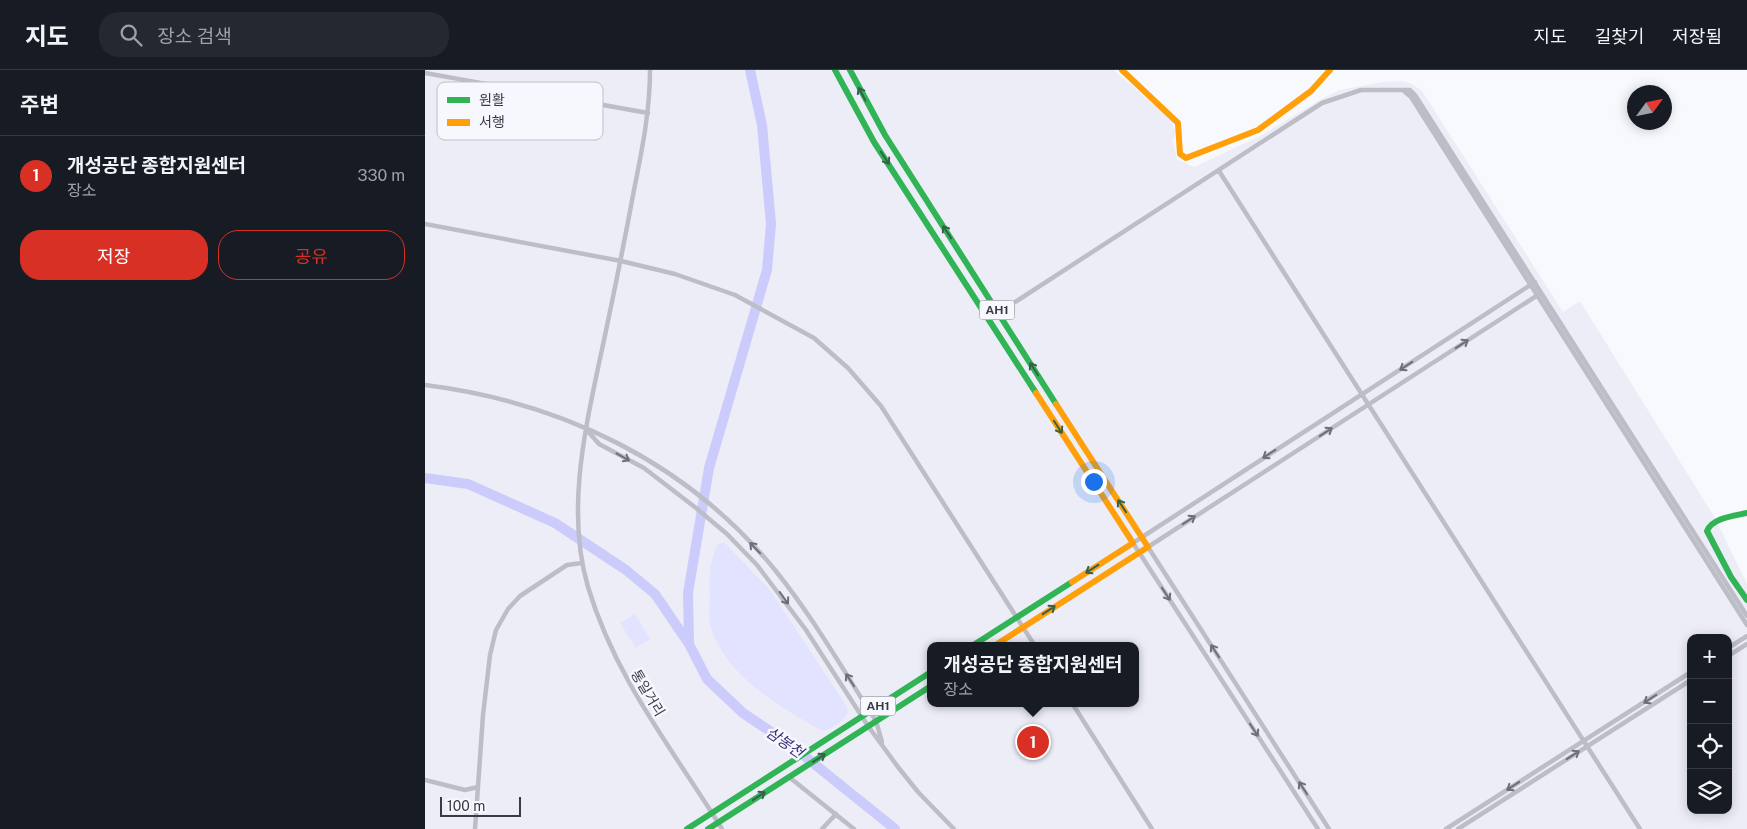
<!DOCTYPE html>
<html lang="ko">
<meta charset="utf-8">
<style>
body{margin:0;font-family:"Public Sans","Noto Sans KR",sans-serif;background:#242831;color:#f1f3f6}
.controls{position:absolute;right:15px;bottom:15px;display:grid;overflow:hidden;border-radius:10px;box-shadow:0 2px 12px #0003}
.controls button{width:45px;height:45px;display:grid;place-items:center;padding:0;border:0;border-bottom:1px solid #363941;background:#171b24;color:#f1f3f6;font:25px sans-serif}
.compass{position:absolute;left:1202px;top:15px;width:45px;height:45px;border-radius:50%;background:#171b24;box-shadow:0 2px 12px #0003;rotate:57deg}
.scale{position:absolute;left:15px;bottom:12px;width:81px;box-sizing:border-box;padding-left:5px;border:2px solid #3a3a46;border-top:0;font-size:14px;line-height:18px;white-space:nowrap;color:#3a3a46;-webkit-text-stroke:4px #f7f8fe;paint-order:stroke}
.you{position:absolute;left:668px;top:411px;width:18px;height:18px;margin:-12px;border:4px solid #fff;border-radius:50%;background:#1a73e8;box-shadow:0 0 0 8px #1a73e833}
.badge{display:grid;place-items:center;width:32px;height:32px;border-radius:50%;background:#d93025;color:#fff;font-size:16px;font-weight:700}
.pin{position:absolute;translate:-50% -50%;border:2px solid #fff;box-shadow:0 1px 5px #0006}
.popup{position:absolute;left:502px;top:572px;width:212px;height:65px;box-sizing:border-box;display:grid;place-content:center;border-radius:10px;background:#171b24;filter:drop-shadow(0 1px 4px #0005);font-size:16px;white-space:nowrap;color:#9ea1a6}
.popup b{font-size:19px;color:#f1f3f6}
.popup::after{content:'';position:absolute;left:50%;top:100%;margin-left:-10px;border:10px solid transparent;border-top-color:#171b24}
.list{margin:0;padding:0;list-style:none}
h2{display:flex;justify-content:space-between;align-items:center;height:65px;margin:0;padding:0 20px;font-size:21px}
h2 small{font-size:16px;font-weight:400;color:#9ea1a6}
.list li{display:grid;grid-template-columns:32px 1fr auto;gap:15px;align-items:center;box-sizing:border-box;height:80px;padding:0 20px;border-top:1px solid #363941}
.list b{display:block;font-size:19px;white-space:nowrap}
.list p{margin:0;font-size:16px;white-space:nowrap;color:#9ea1a6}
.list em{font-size:16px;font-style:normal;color:#9ea1a6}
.actions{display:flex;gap:10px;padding:15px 20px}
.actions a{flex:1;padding:11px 0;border:1px solid #d93025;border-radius:20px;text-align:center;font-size:18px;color:#d93025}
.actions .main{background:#d93025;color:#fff}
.icon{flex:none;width:28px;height:28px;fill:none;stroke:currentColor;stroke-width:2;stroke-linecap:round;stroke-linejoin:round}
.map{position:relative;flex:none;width:1322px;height:759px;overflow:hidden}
header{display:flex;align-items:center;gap:30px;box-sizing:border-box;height:70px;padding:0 25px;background:#171b24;border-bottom:1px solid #363941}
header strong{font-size:24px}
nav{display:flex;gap:28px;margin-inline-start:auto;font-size:18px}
.search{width:350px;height:45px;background:#242831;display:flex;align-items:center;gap:12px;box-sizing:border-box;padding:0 18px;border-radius:20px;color:#9ea1a6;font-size:19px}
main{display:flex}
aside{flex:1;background:#171b24}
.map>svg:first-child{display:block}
.built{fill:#ecedf7;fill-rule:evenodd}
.green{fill:#e2e3fe}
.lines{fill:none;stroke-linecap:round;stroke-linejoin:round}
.river{stroke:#cbccfb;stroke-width:10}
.street{stroke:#bcbdc6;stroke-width:4.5}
.fast{stroke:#30b455;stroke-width:6}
.slow{stroke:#ff9f0a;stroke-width:6}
.oneway{stroke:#375f4a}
.oneway2{stroke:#6e6e79}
.labels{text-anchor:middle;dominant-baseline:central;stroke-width:5;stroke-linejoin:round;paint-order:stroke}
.shield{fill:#f7f8fe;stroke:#73737d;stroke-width:1}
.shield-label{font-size:12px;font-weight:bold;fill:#3a3a46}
.street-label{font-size:14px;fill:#3a3a46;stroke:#f7f8fe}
.water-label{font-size:15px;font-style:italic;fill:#362c76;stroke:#f7f8fe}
.key{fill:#f7f8fe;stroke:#bebfc7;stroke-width:1}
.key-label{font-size:14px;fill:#3a3a46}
</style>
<header>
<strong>지도</strong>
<div class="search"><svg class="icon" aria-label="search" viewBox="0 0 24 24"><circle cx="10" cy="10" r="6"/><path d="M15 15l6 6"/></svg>장소 검색</div>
<nav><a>지도</a><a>길찾기</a><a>저장됨</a></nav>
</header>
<main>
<aside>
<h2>주변<small></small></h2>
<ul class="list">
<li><span class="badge">1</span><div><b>개성공단 종합지원센터</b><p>장소</p></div><em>330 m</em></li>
</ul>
<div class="actions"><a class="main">저장</a><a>공유</a></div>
</aside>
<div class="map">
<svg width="1322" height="759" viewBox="0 0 1322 759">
<rect width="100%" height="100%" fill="#f8f9fd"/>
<!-- built -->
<path class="built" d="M0,0H689L746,50L751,63L748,70L752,89L769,97L835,66L895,30L915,20L957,12L978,11L987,14L997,21L1138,242L1155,231L1290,448L1322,514V759H0ZM1266,568H1303V740H1266ZM506,576H710V633H506Z"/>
<!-- green -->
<path class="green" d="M299,472L345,520L422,637L423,643C418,651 404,662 395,660C352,634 303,608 286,558C283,549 285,537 285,527C284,505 284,496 292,475Z
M210,544L225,569L211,578L195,553Z"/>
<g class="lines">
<!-- river -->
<path class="river" d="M0,408L43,414L130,453L201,500L230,524L264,574L282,609L318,643L367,676L470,759
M264,573L263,523L284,398L342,200L346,154L337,55L325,0"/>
<!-- street -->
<path class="street" d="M225,0C225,41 217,80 209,120C198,179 186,238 173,298C158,369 142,445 163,517C191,610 247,678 297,759
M0,3L223,43
M979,21L986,27L1322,555
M794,101L1215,759
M0,154L196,191L250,204L310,225L389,268L423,298L456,336L610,576
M564,249L897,33L936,20H985L990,25L1322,546
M0,315C136,332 262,392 350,500C388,547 418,600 451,651L457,672
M161,359L174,374L219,398L271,438L302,464L332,495L381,560L443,656L473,697L493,722L529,759
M1303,578L1322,566
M1303,586L1322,574
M647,633L727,759
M364,707L429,759
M0,710L40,720L53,717
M50,759L58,645L65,585L71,560L83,539L95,526L142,495L157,493
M397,759L411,744
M893,759L708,473L1110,212
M904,759L723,477L1116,223
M1021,759L1266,602
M1033,759L1266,610"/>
<!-- fast -->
<path class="fast" d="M410,0L449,72L611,323
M425,0L460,65L631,334
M1322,443C1309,446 1287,448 1282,461L1306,507L1322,530
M547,576L647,512
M262,759L506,602
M283,759L506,616"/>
<!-- slow -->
<path class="slow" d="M697,0L753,53L755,84L761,88L833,60L886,21L905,0
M611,323L708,473L647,512
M569,576L723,477L631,334"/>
</g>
<!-- one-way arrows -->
<defs><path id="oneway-shaft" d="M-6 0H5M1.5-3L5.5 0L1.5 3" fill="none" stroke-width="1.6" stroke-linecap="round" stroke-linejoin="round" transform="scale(1.25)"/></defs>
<g class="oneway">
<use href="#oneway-shaft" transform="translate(437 24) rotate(-118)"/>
<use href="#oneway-shaft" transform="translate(460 88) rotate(57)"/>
<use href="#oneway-shaft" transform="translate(522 162) rotate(-123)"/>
<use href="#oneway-shaft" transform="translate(609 299) rotate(-123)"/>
<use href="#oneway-shaft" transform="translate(633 357) rotate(57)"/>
<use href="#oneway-shaft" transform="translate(697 436) rotate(-123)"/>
<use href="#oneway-shaft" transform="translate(667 499) rotate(147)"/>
<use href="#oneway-shaft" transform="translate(624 540) rotate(-33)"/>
<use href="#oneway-shaft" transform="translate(394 688) rotate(-33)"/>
<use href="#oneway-shaft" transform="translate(334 726) rotate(-33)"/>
</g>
<g class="oneway2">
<use href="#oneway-shaft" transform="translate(1037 274) rotate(-33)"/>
<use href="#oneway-shaft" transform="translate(981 296) rotate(147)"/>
<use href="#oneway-shaft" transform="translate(901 362) rotate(-33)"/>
<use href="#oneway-shaft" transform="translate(844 384) rotate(147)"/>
<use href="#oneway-shaft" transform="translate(198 387) rotate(29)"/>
<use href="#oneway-shaft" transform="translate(764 450) rotate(-33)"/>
<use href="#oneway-shaft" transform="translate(330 478) rotate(-134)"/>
<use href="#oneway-shaft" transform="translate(741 524) rotate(57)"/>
<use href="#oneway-shaft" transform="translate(359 528) rotate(54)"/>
<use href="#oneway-shaft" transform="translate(790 581) rotate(-123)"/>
<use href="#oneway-shaft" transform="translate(425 610) rotate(-123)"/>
<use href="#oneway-shaft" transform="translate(1225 629) rotate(147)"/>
<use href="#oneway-shaft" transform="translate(829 660) rotate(57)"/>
<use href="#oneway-shaft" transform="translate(1148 685) rotate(-33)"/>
<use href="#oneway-shaft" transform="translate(1088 716) rotate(147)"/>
<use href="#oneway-shaft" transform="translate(878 718) rotate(-123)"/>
</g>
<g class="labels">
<!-- shield labels -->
<g class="shield">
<rect x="554.5" y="230.5" width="35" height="19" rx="4"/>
<rect x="435.5" y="626.5" width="35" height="19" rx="4"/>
</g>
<g class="shield-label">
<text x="572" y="240">AH1</text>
<text x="453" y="636">AH1</text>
</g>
<!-- street labels -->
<g class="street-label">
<text transform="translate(223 623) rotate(59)">통일거리</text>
</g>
<!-- water labels -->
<g class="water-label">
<text transform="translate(360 672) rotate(35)">삼봉천</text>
</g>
</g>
<!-- legend -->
<rect x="12" y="12" width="166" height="58" rx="8" class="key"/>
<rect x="22" y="27" width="23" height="6" fill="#30b455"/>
<rect x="22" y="49" width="23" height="7" fill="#ff9f0a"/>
<g class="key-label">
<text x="54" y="35">원활</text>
<text x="54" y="57">서행</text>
</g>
</svg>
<div class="controls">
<button>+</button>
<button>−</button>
<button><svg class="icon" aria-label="locate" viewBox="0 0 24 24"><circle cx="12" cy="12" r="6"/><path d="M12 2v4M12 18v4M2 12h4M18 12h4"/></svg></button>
<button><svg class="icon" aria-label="layers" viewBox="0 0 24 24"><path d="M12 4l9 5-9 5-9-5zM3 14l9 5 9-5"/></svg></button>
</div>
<svg class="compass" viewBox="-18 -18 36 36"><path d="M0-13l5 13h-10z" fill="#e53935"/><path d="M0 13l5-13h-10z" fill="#9ea1a6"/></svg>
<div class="scale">100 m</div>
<div class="you"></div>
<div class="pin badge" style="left:608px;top:672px">1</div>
<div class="popup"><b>개성공단 종합지원센터</b>장소</div>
</div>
</main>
